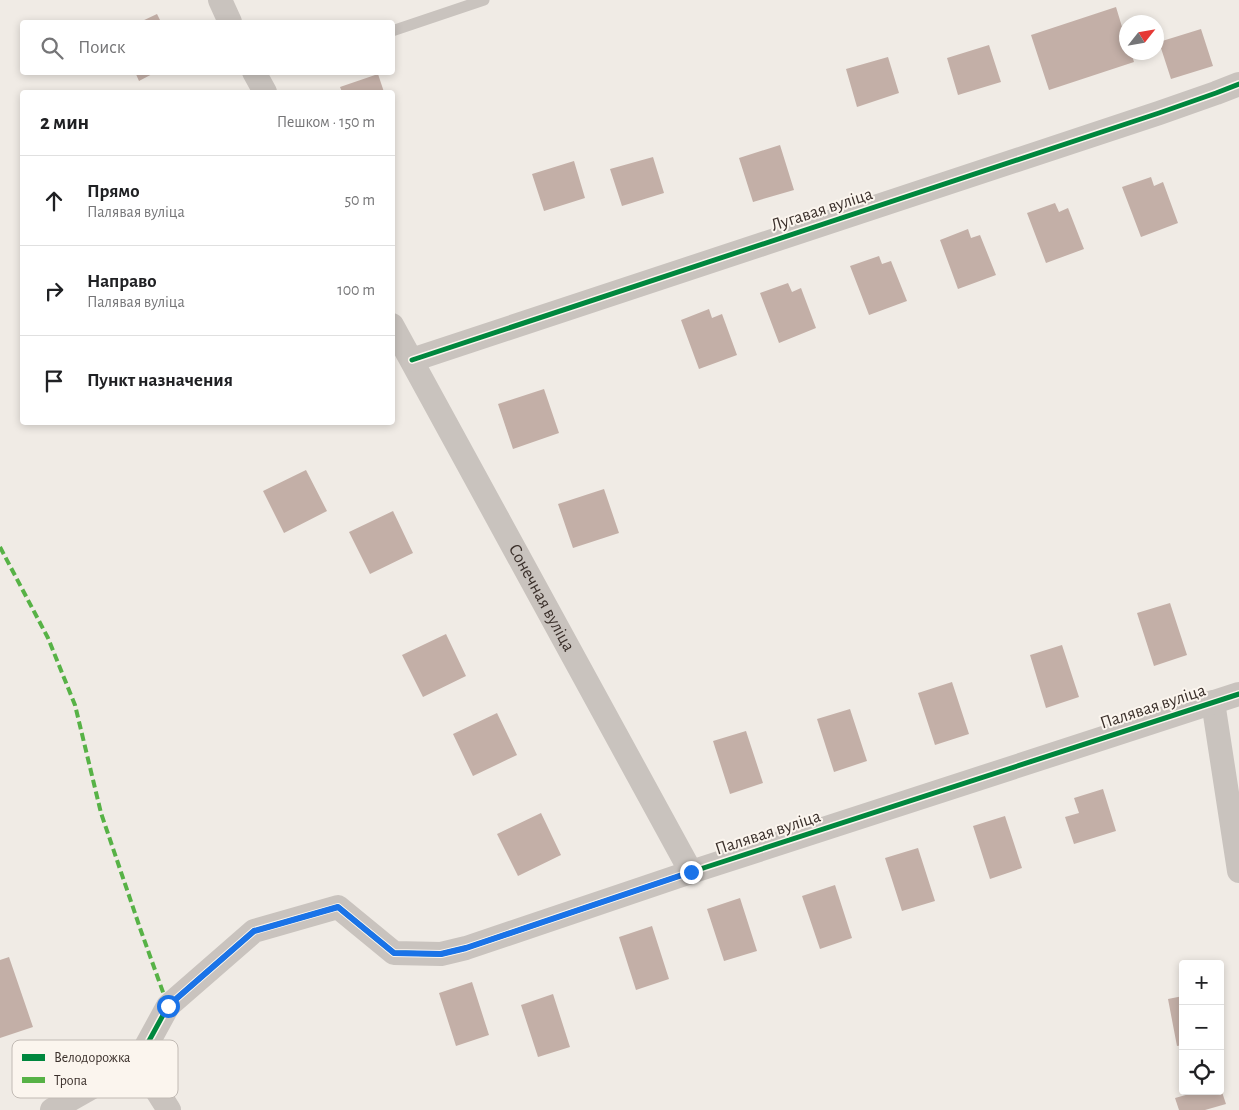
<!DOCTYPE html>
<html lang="ru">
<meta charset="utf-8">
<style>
body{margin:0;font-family:"Alegreya Sans",sans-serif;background:#f2f2f2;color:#202124}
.controls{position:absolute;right:15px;bottom:15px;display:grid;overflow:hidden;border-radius:5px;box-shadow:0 2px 8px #0003}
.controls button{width:45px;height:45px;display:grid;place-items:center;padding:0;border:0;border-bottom:1px solid #e0e0e0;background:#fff;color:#202124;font:25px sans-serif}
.compass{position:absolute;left:1119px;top:15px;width:45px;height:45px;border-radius:50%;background:#fff;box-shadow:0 2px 8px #0003;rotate:59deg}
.stop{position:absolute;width:15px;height:15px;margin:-11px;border:4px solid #1a73e8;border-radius:50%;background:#fff}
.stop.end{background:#1a73e8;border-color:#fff;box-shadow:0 1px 5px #0008}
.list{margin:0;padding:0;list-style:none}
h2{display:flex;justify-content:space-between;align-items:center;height:65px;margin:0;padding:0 20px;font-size:21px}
h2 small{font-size:16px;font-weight:400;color:#757577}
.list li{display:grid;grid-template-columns:32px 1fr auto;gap:15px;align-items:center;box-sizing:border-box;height:90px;padding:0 20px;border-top:1px solid #e0e0e0}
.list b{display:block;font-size:19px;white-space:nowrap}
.list p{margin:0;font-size:16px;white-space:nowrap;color:#757577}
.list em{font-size:16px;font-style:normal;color:#757577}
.icon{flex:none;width:28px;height:28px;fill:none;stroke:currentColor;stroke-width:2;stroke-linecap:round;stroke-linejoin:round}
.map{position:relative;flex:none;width:1239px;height:1110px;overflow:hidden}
.search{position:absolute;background:#fff;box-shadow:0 2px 8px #0003;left:20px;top:20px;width:375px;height:55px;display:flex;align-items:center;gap:12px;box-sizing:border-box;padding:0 18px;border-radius:5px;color:#757577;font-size:19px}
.panel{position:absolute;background:#fff;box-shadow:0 2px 8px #0003;left:20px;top:90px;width:375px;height:335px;border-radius:5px}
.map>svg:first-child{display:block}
.building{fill:#c3afa7}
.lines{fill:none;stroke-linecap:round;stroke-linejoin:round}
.lane{stroke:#c9c3be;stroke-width:11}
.street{stroke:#c9c3be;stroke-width:24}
.quiet{stroke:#57b246;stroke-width:4;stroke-dasharray:8 4;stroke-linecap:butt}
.cycleway-casing{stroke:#fbf5ee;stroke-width:8}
.cycleway{stroke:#00873e;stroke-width:5}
.route{stroke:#1a73e8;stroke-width:6}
.labels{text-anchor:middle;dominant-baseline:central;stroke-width:4;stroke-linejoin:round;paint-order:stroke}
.street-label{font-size:18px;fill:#3b302b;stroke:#fbf5ee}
.key{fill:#fbf5ee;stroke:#c1bab4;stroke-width:1}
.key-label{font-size:14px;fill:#3b302b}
</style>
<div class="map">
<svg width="1239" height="1110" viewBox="0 0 1239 1110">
<rect width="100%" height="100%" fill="#f0ebe5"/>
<!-- building -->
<path class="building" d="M1116,7L1126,40V52H1131L1134,62L1049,90L1031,35Z
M157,14L161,22H140Z
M1201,29L1213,66L1171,79L1159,42Z
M989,45L1001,82L958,95L947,58Z
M888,57L899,93L857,107L846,69Z
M135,72H156L139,81Z
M378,74L384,92H342L340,87Z
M780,145L794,190L753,202L739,158Z
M653,157L664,193L622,206L610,169Z
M574,161L585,198L544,211L532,174Z
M1151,177L1154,186L1163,182L1178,223L1141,237L1122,187Z
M1055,203L1059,212L1068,208L1084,249L1046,263L1027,213Z
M968,229L971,238L980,235L996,275L958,289L940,240Z
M879,256L882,264L891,261L907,301L869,315L850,266Z
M788,283L792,292L801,288L816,328L779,343L760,293Z
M709,309L712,318L722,314L737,355L699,369L681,320Z
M544,389L559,433L513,449L498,404Z
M306,470L327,511L284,533L263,491Z
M604,489L619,533L573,548L558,504Z
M393,511L413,553L370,574L349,532Z
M1170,603L1187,655L1154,666L1137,613Z
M446,634L466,676L423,697L402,655Z
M1062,645L1079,697L1046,708L1030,655Z
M952,682L969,734L935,745L918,693Z
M850,709L867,761L834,772L817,719Z
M497,713L517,755L473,776L453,734Z
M746,731L763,783L730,794L713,741Z
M1103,789L1116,831L1074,844L1065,817L1079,813L1074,798Z
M541,813L561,855L518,876L497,834Z
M1005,816L1022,868L990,879L973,826Z
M918,848L935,901L902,911L885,858Z
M835,885L852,938L820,949L802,896Z
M740,898L757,951L724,961L707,909Z
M652,926L669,979L636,990L619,937Z
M9,957L33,1027L0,1038V960Z
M472,982L489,1035L456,1046L439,993Z
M553,994L570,1047L538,1057L521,1005Z
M1183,996V1045L1177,1046L1168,999Z
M1220,1086L1226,1104L1205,1110H1179L1175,1098L1193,1093V1091H1220Z"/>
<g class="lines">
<!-- lane -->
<path class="lane" d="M392,31L484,0"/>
<!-- street -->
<g class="street">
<path d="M220,0L230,22"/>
<path d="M254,72L265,92"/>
<path id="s1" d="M392,325L691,872"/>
<path d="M412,360L1159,113L1216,93L1239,84"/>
<path d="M1213,702L1239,871"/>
<path d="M138,1061L168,1006L254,931L338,907L394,953L441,954L466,948L691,872L1239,694"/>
<path d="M138,1061L169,1110"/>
<path d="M52,1110L138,1061"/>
</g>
<!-- quiet -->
<path class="quiet" d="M0,547L48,638L75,705L101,813L141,931L168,1006"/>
<!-- cycleway casing -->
<g class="cycleway-casing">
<path id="cycleway" d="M412,360L1159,113L1216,93L1239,84
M138,1061L168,1006L254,931L338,907L394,953L441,954L466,948L691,872L1239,694"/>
</g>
<!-- cycleway -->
<use href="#cycleway" class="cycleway"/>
</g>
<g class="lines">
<!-- route -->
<path class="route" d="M168,1006L254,931L338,907L394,953L441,954L466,948L691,872"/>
</g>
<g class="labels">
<!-- street labels -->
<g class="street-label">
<text transform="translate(822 210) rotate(-18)">Лугавая вуліца</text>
<text stroke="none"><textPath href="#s1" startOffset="311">Сонечная вуліца</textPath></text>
<text transform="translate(1153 707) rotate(-18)">Палявая вуліца</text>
<text transform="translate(768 833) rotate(-18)">Палявая вуліца</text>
</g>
</g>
<!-- legend -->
<rect x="12" y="1040" width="166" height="58" rx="8" class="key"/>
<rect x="22" y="1054" width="23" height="7" fill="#00873e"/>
<rect x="22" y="1077" width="23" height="6" fill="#57b246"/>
<g class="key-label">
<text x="54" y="1062">Велодорожка</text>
<text x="54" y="1085">Тропа</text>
</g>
</svg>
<div class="controls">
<button>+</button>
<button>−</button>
<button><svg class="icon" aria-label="locate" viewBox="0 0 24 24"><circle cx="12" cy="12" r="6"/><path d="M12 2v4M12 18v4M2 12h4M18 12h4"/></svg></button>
</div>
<svg class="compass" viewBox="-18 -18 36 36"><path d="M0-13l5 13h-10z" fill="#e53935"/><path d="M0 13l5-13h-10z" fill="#757577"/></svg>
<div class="stop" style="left:168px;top:1006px"></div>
<div class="stop end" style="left:691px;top:872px"></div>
<div class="search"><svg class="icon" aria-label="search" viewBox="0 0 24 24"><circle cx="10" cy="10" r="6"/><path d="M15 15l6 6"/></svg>Поиск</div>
<section class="panel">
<h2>2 мин<small>Пешком · 150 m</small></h2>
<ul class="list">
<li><svg class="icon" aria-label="ahead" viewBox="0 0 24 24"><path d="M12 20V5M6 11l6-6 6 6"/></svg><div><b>Прямо</b><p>Палявая вуліца</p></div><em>50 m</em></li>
<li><svg class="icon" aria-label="right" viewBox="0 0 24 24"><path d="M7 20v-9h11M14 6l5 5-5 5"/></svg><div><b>Направо</b><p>Палявая вуліца</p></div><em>100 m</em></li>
<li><svg class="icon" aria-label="arrive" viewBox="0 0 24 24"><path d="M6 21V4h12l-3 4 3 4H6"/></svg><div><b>Пункт назначения</b></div></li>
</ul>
</section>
</div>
